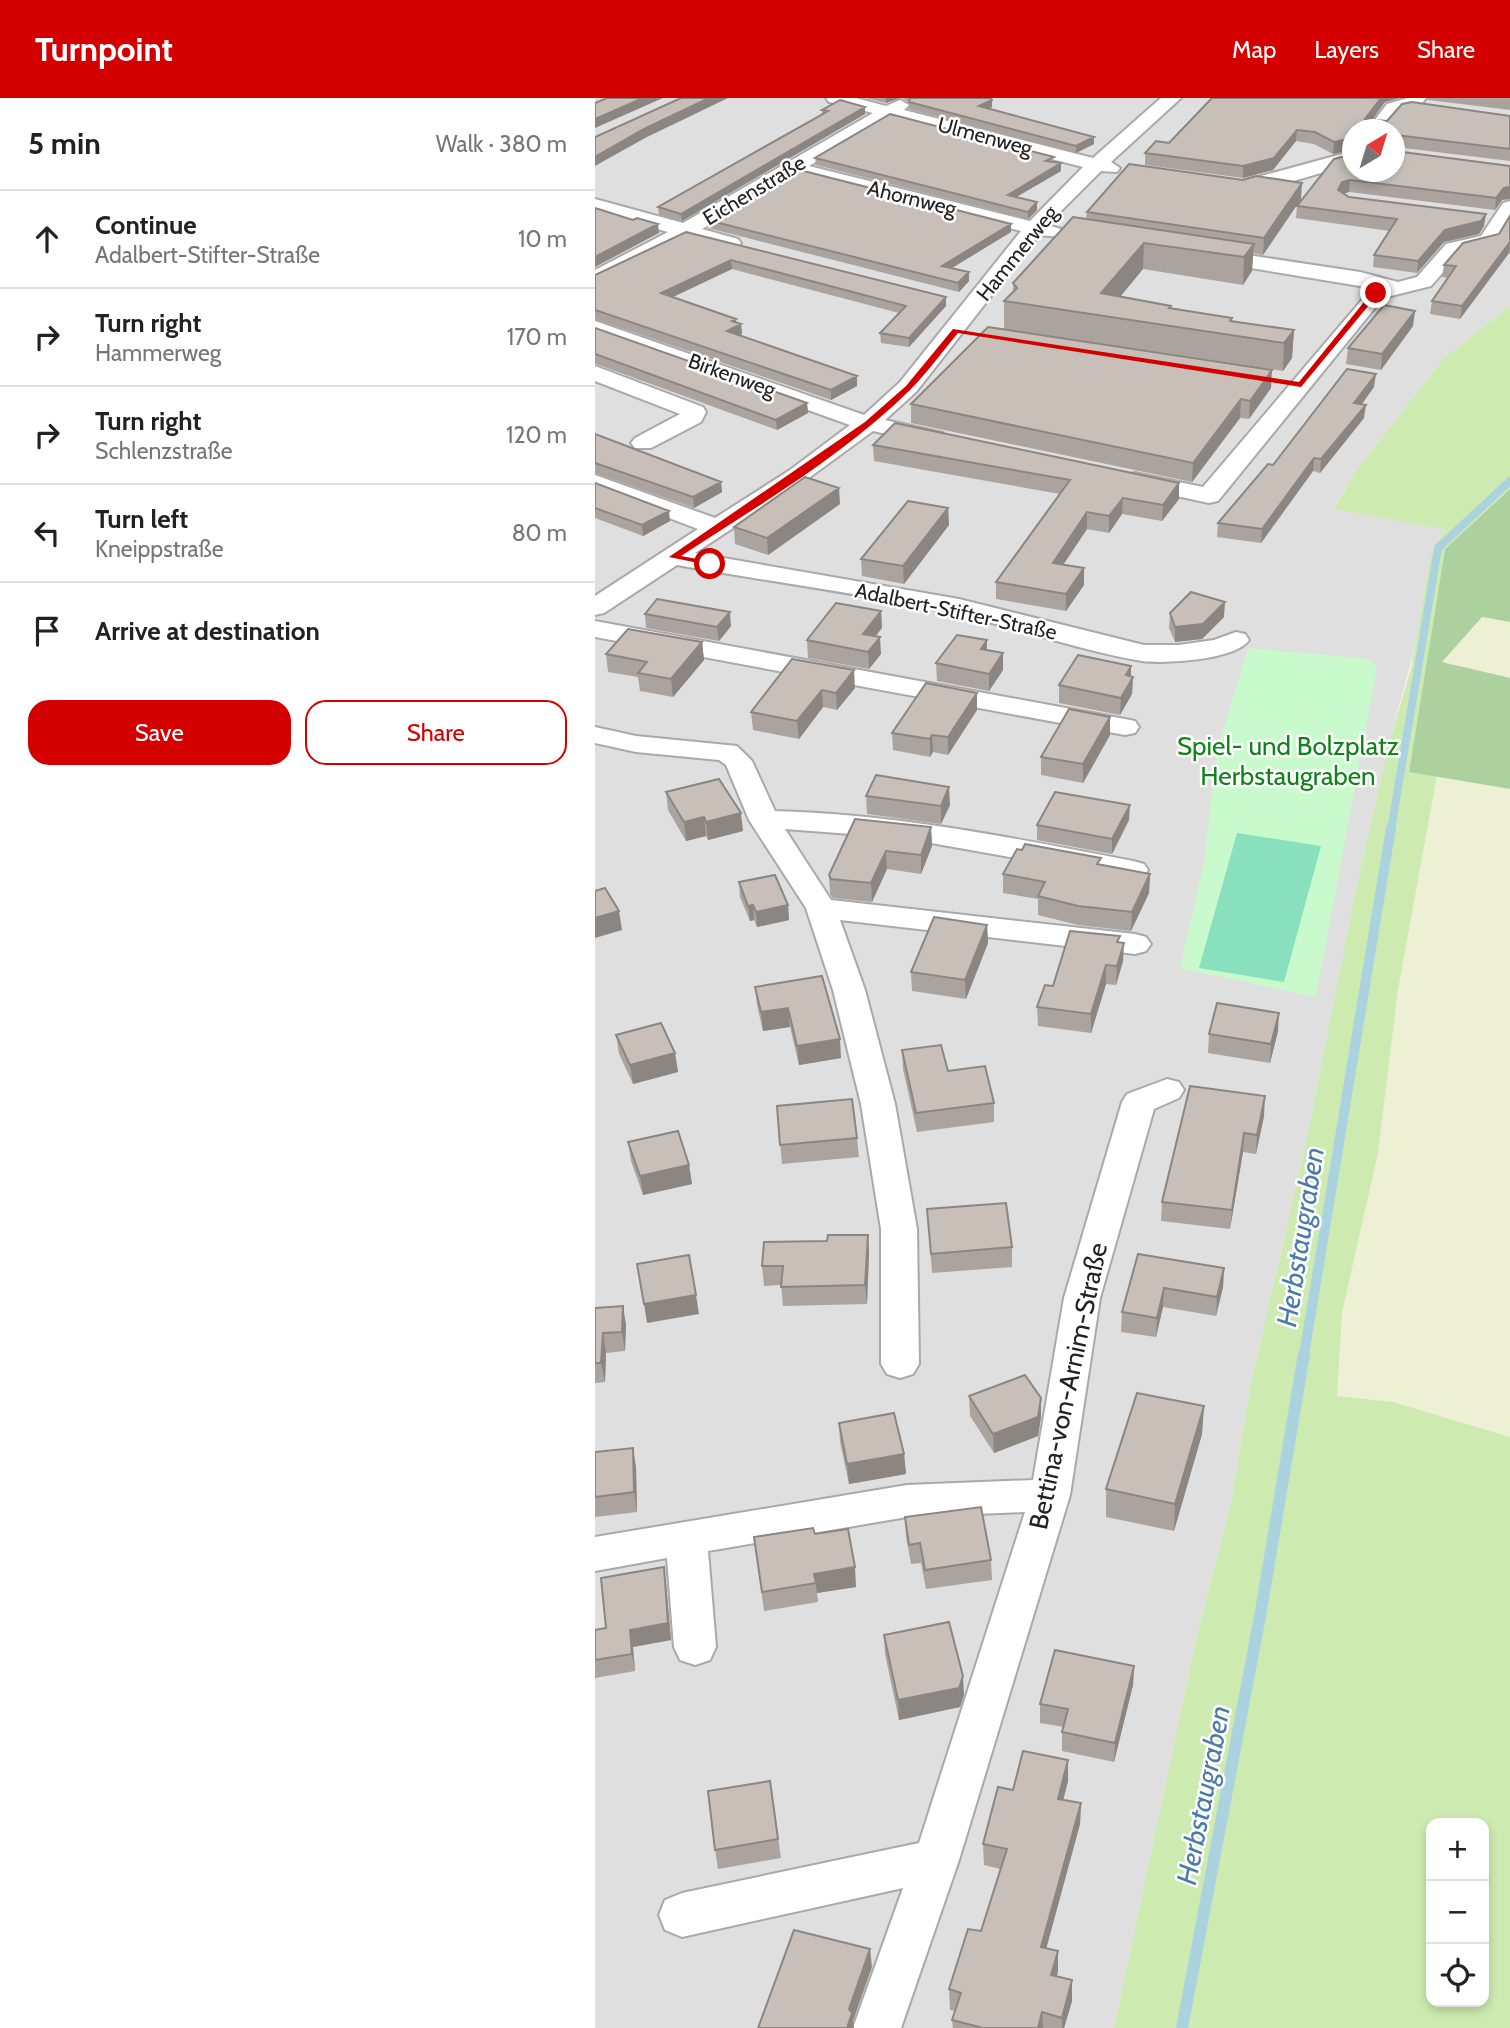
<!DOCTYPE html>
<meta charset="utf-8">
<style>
body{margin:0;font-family:Cabin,sans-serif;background:#f6f6f6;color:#222}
.controls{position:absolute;right:21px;bottom:21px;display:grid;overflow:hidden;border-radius:14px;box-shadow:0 4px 10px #0003}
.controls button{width:63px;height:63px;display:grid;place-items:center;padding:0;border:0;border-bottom:2px solid #e0e0e0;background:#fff;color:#222;font:35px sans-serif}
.compass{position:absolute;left:747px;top:21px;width:63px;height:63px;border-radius:50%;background:#fff;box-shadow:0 4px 10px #0003;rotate:38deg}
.stop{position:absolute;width:21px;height:21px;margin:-16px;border:5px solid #d40000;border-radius:50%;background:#fff}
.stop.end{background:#d40000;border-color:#fff;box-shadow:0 2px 7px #0008}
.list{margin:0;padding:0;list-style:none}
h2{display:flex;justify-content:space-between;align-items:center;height:91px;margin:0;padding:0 28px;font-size:30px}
h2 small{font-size:23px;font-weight:400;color:#767676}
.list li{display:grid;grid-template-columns:46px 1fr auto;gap:21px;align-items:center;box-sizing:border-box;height:98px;padding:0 28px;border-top:2px solid #e0e0e0}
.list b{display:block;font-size:26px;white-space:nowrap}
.list p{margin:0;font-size:23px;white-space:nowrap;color:#767676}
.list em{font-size:23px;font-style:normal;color:#767676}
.actions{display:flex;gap:14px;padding:21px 28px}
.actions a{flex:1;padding:16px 0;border:2px solid #d40000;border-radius:21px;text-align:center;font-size:24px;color:#d40000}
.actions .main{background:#d40000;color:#fff}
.icon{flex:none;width:38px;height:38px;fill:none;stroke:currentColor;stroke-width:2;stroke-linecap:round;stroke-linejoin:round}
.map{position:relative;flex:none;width:915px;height:1930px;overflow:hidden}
header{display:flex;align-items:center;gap:42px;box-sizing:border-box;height:98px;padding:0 35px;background:#d40000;color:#fff}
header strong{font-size:33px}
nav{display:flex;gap:38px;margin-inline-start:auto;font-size:24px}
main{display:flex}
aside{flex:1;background:#fff}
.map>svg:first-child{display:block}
.residential{fill:#e0dfdf;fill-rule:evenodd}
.farmland{fill:#eef0d5}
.grass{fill:#cdebb0;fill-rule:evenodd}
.forest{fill:#add19e}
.park{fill:#c8facc}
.pitch{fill:#88e0be}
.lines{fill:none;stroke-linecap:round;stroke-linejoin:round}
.stream-far2{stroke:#aad3df;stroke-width:8}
.stream-far1{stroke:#aad3df;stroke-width:10}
.stream{stroke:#aad3df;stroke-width:12}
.minor-casing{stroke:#a9a9a9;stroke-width:4}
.minor{fill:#fff;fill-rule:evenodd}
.wall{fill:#aba49e}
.shaded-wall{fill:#8b8681}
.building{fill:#c7bfb8;stroke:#8b8681;stroke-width:2}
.route{fill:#d40000}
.labels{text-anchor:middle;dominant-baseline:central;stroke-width:5;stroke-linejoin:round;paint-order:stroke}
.far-street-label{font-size:21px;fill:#222;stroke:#fff}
.park-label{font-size:26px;fill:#0c8416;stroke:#fff}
.street-label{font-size:26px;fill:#222;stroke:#fff}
.water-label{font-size:28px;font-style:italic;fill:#4a7aab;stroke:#fff}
</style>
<header>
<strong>Turnpoint</strong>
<nav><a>Map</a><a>Layers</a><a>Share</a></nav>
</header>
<main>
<aside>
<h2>5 min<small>Walk · 380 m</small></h2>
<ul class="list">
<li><svg class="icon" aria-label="ahead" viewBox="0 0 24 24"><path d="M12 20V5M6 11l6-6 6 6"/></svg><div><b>Continue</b><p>Adalbert-Stifter-Straße</p></div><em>10 m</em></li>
<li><svg class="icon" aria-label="right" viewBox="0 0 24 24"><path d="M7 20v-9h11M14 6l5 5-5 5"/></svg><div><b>Turn right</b><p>Hammerweg</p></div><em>170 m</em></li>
<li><svg class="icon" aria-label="right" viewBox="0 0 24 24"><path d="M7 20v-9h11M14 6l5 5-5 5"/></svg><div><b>Turn right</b><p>Schlenzstraße</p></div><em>120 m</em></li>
<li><svg class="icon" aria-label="left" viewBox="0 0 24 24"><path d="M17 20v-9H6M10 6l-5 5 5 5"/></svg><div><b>Turn left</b><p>Kneippstraße</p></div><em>80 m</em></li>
<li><svg class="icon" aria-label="arrive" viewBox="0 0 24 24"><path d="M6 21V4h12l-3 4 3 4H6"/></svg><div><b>Arrive at destination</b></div></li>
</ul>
<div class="actions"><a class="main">Save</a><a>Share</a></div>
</aside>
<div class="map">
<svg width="915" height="1930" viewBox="0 0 915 1930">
<rect width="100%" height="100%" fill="#f2efe9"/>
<!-- residential -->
<path class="residential" d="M0,0H915V208L849,260L763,370L739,410L851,432L795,642L762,786L710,1049L656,1285L636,1404L602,1537L519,1930H0ZM758,32H800V74H758Z"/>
<!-- farmland -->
<path class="farmland" d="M888,519L915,524V580L847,564Z
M842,677L915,691V1339L798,1304L742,1298L747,1215L783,1055L803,892Z"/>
<!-- grass -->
<path class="grass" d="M915,208V391L850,451L814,674L842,677L803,892L783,1055L747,1215L742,1298L798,1304L915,1339V1930H519L602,1537L636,1404L656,1285L710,1049L762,786L795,642L816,571L837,451L851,432L739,411L763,370L849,260ZM836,1725H889V1904H836Z"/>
<!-- forest -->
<path class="forest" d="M915,391V524L887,519L847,564L915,580V691L814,674L850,451Z"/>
<!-- park -->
<path class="park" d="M653,550L774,561L782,569L721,899L585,870L609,764L622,652Z"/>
<!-- pitch -->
<path class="pitch" d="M642,735L726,748L689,884L604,870Z"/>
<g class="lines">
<!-- stream-far2 -->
<path class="stream-far2" d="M796,732L843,450L915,383"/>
<!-- stream-far1 -->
<path class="stream-far1" d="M709,1257L796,730"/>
<!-- stream -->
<path class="stream" d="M587,1930L666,1513L709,1256"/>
<!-- minor casing -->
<g class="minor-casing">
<path id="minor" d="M231,0H261L291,8L305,2L314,7L309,12L498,60L566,0H586L516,64L525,70L522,74L506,73L452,127L466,131L469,135L466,139L444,137L321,294L290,322L348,335L352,340L348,345L340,347L278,333L211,382L100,455L364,501L549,547H584L619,542L641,534L650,536L654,542C641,562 570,566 547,563C486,553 426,531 366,517C272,496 176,484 82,467L9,515L0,517V498L103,431L0,392V377L120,420L195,372L255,327L0,236V223L269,317L305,284L426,133L201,76L107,131L143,141L146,145L143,149L136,151L93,139L0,186V172L73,134L0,113V101L88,125L278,15L234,4ZM296,20L488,69L435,123L214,68Z
M813,0H831L822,12L804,15L791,32H772L792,6Z
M758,53V65C734,72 640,106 624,87L627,83H648Z
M915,103V124L900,147L865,155L836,188L788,200L623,403L614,405L531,387L528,382L531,377L540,375L608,389L777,190L613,163L603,157L606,153L613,151L765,174L803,184L822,179L851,146L886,138L908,105Z
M0,268L108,309L111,314L106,324L56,350H40L36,345L40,340L85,316L0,283Z
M0,523L530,621L540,623L544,629L540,635L530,637L0,539Z
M0,629L41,638L142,648L157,663L180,713C301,716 419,740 538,763L549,766L553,772L549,778L538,781L308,740L190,731L236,802L540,836L551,839L556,846L551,853L540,856L245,822L270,892L300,1006L322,1131L324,1266L318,1276L305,1280L292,1276L286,1266V1131L266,1006L238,892L211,810L154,722L131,667L124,662L41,654L0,645Z
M572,981L584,984L589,992L584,1000L559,1011L505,1200L475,1397L364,1762L306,1930H258L308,1790L87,1839L70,1832L64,1817L70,1802L87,1795L324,1745L430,1414L312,1419L113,1453L121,1549L115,1562L100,1567L85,1562L79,1549L72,1460L0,1473V1439L312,1387L438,1382L469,1200L527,1004L532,996Z"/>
</g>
<!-- minor -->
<use href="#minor" class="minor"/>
</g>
<!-- wall -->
<path class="wall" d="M271,0H305L291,5Z
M307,0H396L397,9L393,11L499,39V46L481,55L314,11V4Z
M617,0H804L790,4L777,21L792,23L915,18V63L800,49V32H758V51L738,56L719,46L701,43L678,72L648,80L550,67V55L574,45Z
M832,0H915V12L833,2Z
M227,12L270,16L87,123L64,117L63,109L227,17Z
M800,53L907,102L900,112L754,94L749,96L754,99L889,128L884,136L849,144L822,175L778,169L779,157L795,133L701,120L702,108Z
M220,60L459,64L466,73L421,99L442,112L433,121L221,67Z
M706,101L668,157L658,155L657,173L648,187L548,171L526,198L576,208V211L637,220V223L699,232L697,260L688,273L409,231V203L418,194V185L491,121L492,114Z
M915,118V156L914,155L865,221L835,216L837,203L853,180L847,179L849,167L904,136Z
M112,122L416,126V134L357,170L374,183L364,194L113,130Z
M91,134L351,208L314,249L286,245L285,235L304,215L137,171L78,199L141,221V224L146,226L147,236L144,237L262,278V288L236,302L0,221V177Z
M818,228L786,272L751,266L753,250Z
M0,230L212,305L213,315L182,332L1,266H0Z
M779,289L767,306L769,320L725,375L718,373L666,445L622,439L623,425L678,367Z
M676,290L654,321L645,320L597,384L316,325V306Z
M0,336L126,384L127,394L99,410L0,375Z
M278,347L584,385V401L567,423L527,416L514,435L492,431L468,467L489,487L471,513L401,501V484L465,396L279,363Z
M0,385L75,423L48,438L0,420Z
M245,406L173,457L140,446L139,429Z
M353,410L354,427L309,486L267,478L266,461Z
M286,513L287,530L280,538L286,556L274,571L213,560L212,542Z
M575,515L629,519L607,541L580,544L574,530Z
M50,516L136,528L124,543L51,530Z
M107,544L109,562L78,599L45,593L43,579L13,574L11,556Z
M392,552L408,572L394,593L342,583L341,565Z
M197,561L260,590L242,612L228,609L204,641L158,632L156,614Z
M536,578L538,579L537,596L525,617L464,605V587Z
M382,612L353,657L338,654L335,659L298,652L297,635Z
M515,619V637L488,685L446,677V659Z
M71,694L148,733L113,742L111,738L91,743L73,712Z
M271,698L355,707L346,726L272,716Z
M534,722L517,756L442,742V727Z
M336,729L337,748L326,776L292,771L277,804L238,800L235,796L234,777Z
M506,767L555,776L554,795L536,833L483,827L443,817V801L408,795V776Z
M144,784L193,807L194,822L162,829L159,822L155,823L145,799Z
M392,827L393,845L371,901L317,893L316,874Z
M525,844L528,863L521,887L511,886L496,935L443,928L442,909L458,888Z
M227,878L246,960L204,967L195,929L168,933L162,907L160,889Z
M683,933L675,965L613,955L614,936Z
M21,937L80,955L83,974L38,986L24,956Z
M307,952L353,973L399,1005V1024L322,1034L308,971Z
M182,1008L262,1040L264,1059L187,1066Z
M669,1018L661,1056L648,1054L635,1131L566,1123L567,1104Z
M33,1044L94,1067L97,1086L48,1097L36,1063Z
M332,1111L417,1149V1169L337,1175Z
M273,1137L274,1156L272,1206L188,1208L186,1187L169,1188L167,1168L232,1143Z
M543,1156L629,1170L628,1189L621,1218L568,1209L561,1239L526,1234L527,1214Z
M28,1208L31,1227L30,1253L11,1255L10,1284L0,1285V1210Z
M374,1298L446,1300V1319L443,1338L399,1355L375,1318Z
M609,1308L607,1336L579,1433L511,1419V1391Z
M244,1325L309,1356L311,1376L254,1386L245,1344Z
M0,1354L41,1369L42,1414L0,1419Z
M310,1419L396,1462L397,1482L331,1491L326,1465L316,1466L311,1438Z
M220,1436L261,1489L222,1495L223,1504L169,1513L159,1439Z
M71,1486L76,1542L38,1549L40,1573L0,1580V1532L11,1530Z
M289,1537L369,1597L365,1609L304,1622L290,1556Z
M539,1568L538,1587L519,1664L467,1653V1634L469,1629L445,1625V1606Z
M175,1683L186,1760L123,1771L120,1752Z
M473,1683L468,1702L486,1705L485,1726L451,1850L463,1873L462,1878L477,1903L469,1930H358L357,1922L360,1913L355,1912L354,1891L386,1833L405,1771L389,1767L388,1746L418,1692Z"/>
<!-- shaded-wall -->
<path class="shaded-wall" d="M48,0H68L0,30V21Z
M114,0H133L50,40L0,68V59L49,31Z
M291,0H305L291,5Z
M786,0H804L790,4L770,32V21Z
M397,2V9L384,16V8Z
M270,9V16L87,123L86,116Z
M702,32L701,43L678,72L648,80V68Z
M499,39V46L481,55V48Z
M758,40V51L738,56L739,44Z
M466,65V73L413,104V97Z
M755,82L754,94L746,96L743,92L747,84Z
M707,85L706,101L668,157L669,140Z
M915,89V101L907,102L900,112L901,100L909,90Z
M442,104V112L433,121V114Z
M891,116L889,128L884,136L849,144L822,175L823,163L850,132Z
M63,126L64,135L0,169V159Z
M416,126V134L347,176V168Z
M915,144L914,155L865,221L867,208Z
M549,145L548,171L509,218L506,195Z
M659,146L657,173L648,187L649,159Z
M136,162L137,171L67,204L66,195Z
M374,174V183L364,194L363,185Z
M351,199V208L314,249V240Z
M820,213L818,228L786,272L787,256Z
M141,221V229L146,226L147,236L133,242L132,233L137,223Z
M699,232L697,260L688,273L689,245Z
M677,272L676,290L654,321L655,303Z
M781,276L779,289L758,318L759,305Z
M262,278V288L236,302V292Z
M646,301L645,320L597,384L598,365Z
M212,305L213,315L182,332L181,322Z
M771,307L769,320L725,375L726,361Z
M719,360L718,373L666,445L667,431Z
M126,384L127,394L99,410L98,399Z
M584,385V401L567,423L568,407Z
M244,390L245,406L173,457L172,440Z
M528,400L527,416L514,435V418Z
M353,410L354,427L309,486L308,468Z
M74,413L75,423L48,438L47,427Z
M492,414V431L458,482V465Z
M489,470V487L471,513V496Z
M630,504L629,519L607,541L580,544V529Z
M286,513L287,530L269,553L268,536Z
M135,514L136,528L124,543L122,529Z
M285,539L286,556L274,571L273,554Z
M392,542V560L386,551Z
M107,544L109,562L78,599L76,581Z
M408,555V572L394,593V576Z
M536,568V582L538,579L537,596L525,617L526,600L531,577Z
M259,572L260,590L242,612L241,595Z
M227,592L228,609L204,641L202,623Z
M382,595V612L353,657V639Z
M515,619V637L488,685V666Z
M337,637L338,654L335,659V641Z
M354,689L355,707L346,726V708Z
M535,707L534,722L517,756V741Z
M146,715L148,733L113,742L111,724Z
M109,719L111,738L91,743L89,724Z
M336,729L337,748L326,776V757Z
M291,753L292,771L277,804L276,785Z
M555,776L554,795L536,833L537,814Z
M158,807L159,822L155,823L153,808Z
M193,807L194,822L162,829L161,814Z
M24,813L27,832L0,840V820Z
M392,827L393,845L371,901L370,882Z
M529,845L528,863L521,887L522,868Z
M511,867V886L496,935V916Z
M193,910L195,929L168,933L166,914Z
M684,915L683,933L675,965L676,946Z
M245,941L246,960L204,967L202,948Z
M80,955L83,974L38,986L35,967Z
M670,998L669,1018L661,1056L662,1037Z
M649,1035L648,1054L635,1131L637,1112Z
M94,1067L97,1086L48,1097L45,1078Z
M273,1137L274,1156L272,1206L270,1187Z
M629,1170L628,1189L621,1218L622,1199Z
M569,1190L568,1209L561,1239L562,1220Z
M101,1197L104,1216L52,1225L49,1206Z
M28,1208L31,1227L30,1253L27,1234Z
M8,1235L11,1255L10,1284L6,1265Z
M446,1300V1319L443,1338L399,1355L398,1336Z
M609,1308L607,1336L579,1433L580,1406Z
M38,1350L41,1369L42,1414L39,1394Z
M309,1356L311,1376L254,1386L252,1366Z
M69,1469L71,1486L76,1542L38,1549L40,1573L37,1556L35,1532Z
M260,1469L261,1489L222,1495L219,1476Z
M539,1568L538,1587L519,1664L520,1645Z
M368,1578L369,1597L365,1609L304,1622L303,1602Z
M473,1662V1683L463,1722V1701Z
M486,1705L485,1726L446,1870V1849Z
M275,1851L277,1869L258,1923L259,1930H252L254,1911Z
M463,1853V1873L456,1897V1877Z
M477,1882V1903L469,1930H467V1920Z
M447,1914L448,1930H443Z"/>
<!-- building -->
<path class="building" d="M12,0H48L0,21V5Z
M86,0H114L49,31L0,59V39Z
M315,0H396L397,2L384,8L499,39L481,48L314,4Z
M617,0H786L770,21L792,23L807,6L817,4L915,18V51L801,37L800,38V32H758V40L739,44L720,34L702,32L679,60L648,68L550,55L561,43L574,45Z
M245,2L270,9L86,116L63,109L233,13L227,12Z
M295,16L459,59L451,63L466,65L413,97L442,104L433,114L220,60Z
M800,53L915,68V89L909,90L901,100L755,82L747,84L743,92L754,99L891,116L886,123L850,132L823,163L779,157L802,121L702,108L739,61L758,56V74H800Z
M534,66L648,82L661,78L707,85L669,140L492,114Z
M201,71L416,126L347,168L374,174L363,185L112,122Z
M0,110L38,122L42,120L63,126L0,159Z
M915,118V144L867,208L837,203L861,168L849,167L868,145L904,136Z
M478,119L659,146L649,159L549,145L506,195L576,208L574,210L637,220L635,223L699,232L689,245L409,203L422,190L418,185Z
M91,134L351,199L314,240L285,235L311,208L136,162L66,195L141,221L137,223L146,226L132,233L262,278L236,292L0,212V177Z
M789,207L820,213L787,256L753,250Z
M393,229L677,272L655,303L646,301L598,365L316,306Z
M0,230L212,305L181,322L0,256Z
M752,271L781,276L759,305L771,307L726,361L719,360L667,431L623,425L673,366L678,367Z
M300,325L584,385L568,407L528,400L514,418L492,414L458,465L489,470L471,496L401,484L475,382L278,347Z
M0,336L126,384L98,399L0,365Z
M210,379L244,390L172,440L139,429Z
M0,385L74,413L47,427L0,410Z
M313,403L353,410L308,468L266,461Z
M596,494L630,504L608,526L580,529L575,515Z
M62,501L135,514L122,529L50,516Z
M241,505L286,513L268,536L285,539L273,554L212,542Z
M33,531L107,544L76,581L43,575L52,564L11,556Z
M362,537L392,542L386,551L408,555L394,576L341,565Z
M483,557L536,568L531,577L538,579L526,600L464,587Z
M197,561L259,572L241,595L227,592L202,623L156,614Z
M331,585L382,595L353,639L337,637L335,641L297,635Z
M474,611L515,619L488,666L446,659Z
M281,677L354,689L346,708L271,698Z
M124,681L146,715L111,724L109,719L89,724L71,694Z
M460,694L535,707L517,741L442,727Z
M260,721L336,729L326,757L291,753L276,785L236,781L234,777Z
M430,746L506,760L502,766L555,776L537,814L483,808L443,798L450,784L408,776L422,751L427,752Z
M180,777L193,807L161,814L158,807L153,808L144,784Z
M10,790L24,813L0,820V793Z
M339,819L392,827L370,882L316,874Z
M475,833L525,838L522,844L529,845L522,868L511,867L496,916L442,909L450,887L458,888Z
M227,878L245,941L202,948L193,910L166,914L160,889Z
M622,905L684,915L676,946L614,936Z
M66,925L80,955L35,967L21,937Z
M346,947L353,973L390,968L399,1005L321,1015L307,952Z
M595,988L670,998L662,1037L649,1035L637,1112L567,1104Z
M257,1001L262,1040L185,1047L182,1008Z
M83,1033L94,1067L45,1078L33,1044Z
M411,1105L417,1149L336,1156L332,1111Z
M233,1137H273L270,1187L186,1189L188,1168H167L169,1144L232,1143Z
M543,1156L629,1170L622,1199L569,1190L562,1220L527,1214Z
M94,1157L101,1197L49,1206L42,1166Z
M28,1208L27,1234L8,1235L6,1265H0V1210Z
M430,1277L446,1300L443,1319L398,1336L374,1298Z
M542,1295L609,1308L580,1406L511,1391Z
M299,1315L309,1356L252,1366L244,1325Z
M38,1350L39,1394L0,1399V1354Z
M386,1409L396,1462L330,1472L325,1445L314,1447L310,1419Z
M218,1430L220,1436L253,1431L260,1469L219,1476L221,1485L167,1494L159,1439Z
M69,1469L73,1525L35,1532L37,1556L0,1562V1532L11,1530L6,1480Z
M354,1524L368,1578L364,1590L303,1602L289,1537Z
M460,1552L539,1568L520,1645L467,1634L473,1611L445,1606Z
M428,1653L473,1662L463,1701L486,1705L446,1849L463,1853L456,1877L477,1882L467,1920L447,1914L443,1930H388L357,1922L366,1895L354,1891L373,1831L386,1833L412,1751L388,1746L403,1689L418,1692Z
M175,1683L183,1741L120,1752L113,1693Z
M199,1832L275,1851L254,1911L257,1915L252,1930H163Z"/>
<!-- route -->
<path class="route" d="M778,193L784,195L706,289L363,235C347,254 332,275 315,292C248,358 164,407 86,458L118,464V468L74,459L270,324L311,288L358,231L704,284Z"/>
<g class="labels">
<!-- far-street labels -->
<g class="far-street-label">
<text transform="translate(390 38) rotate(15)">Ulmenweg</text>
<text transform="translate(159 92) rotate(-31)">Eichenstraße</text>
<text transform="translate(317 100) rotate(14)">Ahornweg</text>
<text transform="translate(422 155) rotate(-51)">Hammerweg</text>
<text transform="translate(137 277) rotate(20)">Birkenweg</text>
<text transform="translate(361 513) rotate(12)">Adalbert-Stifter-Straße</text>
</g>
<!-- park labels -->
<g class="park-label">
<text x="693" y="648">Spiel- und Bolzplatz<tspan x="693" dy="30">Herbstaugraben</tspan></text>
</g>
<!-- street labels -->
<g class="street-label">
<text transform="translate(473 1288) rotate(-78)">Bettina-von-Arnim-Straße</text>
</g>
<!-- water labels -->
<g class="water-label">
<text transform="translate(705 1139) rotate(-81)">Herbstaugraben</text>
<text transform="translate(608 1697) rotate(-79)">Herbstaugraben</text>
</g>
</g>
</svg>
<div class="controls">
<button>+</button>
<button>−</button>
<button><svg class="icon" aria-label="locate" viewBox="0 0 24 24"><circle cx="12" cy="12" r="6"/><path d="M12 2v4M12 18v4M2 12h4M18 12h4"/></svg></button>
</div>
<svg class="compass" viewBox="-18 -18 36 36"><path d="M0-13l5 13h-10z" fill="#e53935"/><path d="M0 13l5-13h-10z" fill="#767676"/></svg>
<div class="stop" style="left:115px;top:466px"></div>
<div class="stop end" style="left:781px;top:195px"></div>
</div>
</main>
